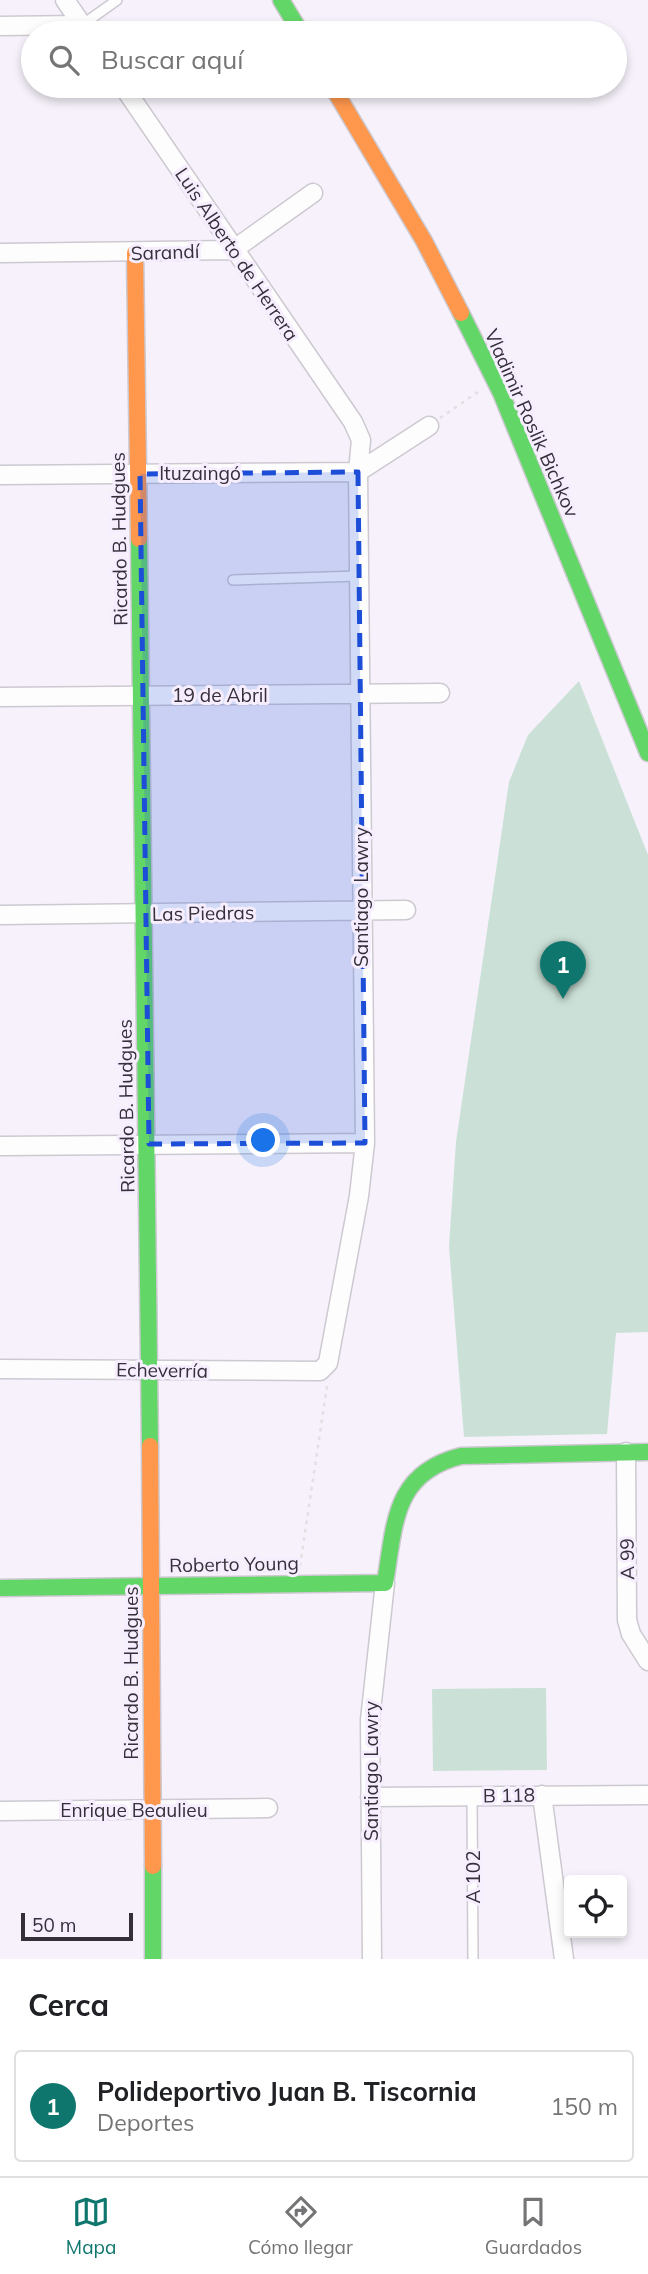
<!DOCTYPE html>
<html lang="es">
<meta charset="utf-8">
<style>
body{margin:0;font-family:Mulish,sans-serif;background:#f2f2f2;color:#202124}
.controls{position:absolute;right:21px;bottom:21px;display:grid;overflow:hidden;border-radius:7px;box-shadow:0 4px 10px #0003}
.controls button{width:63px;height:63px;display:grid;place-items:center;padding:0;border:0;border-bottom:2px solid #e0e0e0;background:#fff;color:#202124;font:35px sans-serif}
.scale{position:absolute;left:21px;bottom:18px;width:112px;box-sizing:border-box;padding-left:7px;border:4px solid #342f38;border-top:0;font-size:19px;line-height:24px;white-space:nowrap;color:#342f38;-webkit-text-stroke:5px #f6edfe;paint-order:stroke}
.you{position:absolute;left:264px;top:1141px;width:24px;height:24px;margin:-18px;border:5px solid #fff;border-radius:50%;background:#1a73e8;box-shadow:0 0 0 10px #1a73e833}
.badge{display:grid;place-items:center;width:46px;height:46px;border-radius:50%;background:#0f766e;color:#fff;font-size:23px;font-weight:700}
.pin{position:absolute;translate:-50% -58px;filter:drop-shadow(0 2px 4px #0008)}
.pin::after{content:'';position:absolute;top:37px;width:24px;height:21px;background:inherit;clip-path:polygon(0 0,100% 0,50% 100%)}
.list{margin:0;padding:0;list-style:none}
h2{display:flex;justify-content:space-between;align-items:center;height:91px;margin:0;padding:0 28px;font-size:30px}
h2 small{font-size:23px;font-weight:400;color:#757577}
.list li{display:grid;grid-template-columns:46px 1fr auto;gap:21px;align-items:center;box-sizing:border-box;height:112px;margin:0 14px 14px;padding:0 14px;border:2px solid #e0e0e0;border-radius:7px}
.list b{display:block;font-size:26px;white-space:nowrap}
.list p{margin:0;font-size:23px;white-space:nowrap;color:#757577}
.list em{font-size:23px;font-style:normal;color:#757577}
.icon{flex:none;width:38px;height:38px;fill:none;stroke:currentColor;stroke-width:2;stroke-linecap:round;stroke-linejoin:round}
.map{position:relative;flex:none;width:648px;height:1959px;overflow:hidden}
.search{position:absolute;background:#fff;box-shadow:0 4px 10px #0003;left:21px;right:21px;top:21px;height:77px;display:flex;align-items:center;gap:18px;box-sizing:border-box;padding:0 24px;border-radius:38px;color:#757577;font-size:26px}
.sheet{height:217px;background:#fff}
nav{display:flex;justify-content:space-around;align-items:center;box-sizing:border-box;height:98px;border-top:2px solid #e0e0e0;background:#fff;font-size:19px;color:#757577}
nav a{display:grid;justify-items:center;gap:4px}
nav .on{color:#0f766e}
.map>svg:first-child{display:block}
.garden{fill:#cbe1d7}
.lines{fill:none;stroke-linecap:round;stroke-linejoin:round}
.lane-casing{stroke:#cdc9d1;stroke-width:12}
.street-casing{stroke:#cdc9d1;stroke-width:21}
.fast-casing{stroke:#cdc9d1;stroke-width:19}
.slow-casing{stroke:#cdc9d1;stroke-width:19}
.path{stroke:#e1e0e2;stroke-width:2.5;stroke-dasharray:3.5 5;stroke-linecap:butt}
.lane{stroke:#fefdfe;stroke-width:9}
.street{stroke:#fefdfe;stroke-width:18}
.fast{stroke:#63d668;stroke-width:16}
.slow{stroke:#ff974d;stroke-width:16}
.marked{fill:#1d4ed8;fill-opacity:0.2;stroke:#1d4ed8;stroke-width:5;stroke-dasharray:14 9;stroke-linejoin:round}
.labels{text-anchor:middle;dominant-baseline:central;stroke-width:6;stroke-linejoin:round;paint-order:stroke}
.street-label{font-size:19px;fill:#342f38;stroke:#f6edfe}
</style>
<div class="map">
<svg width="648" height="1959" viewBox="0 0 648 1959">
<rect width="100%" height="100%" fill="#f6f1fa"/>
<!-- garden -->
<path class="garden" d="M579,681L648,855V1332L616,1333L607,1434L464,1437L449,1246L456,1142L509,782L528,735Z
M546,1688L547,1770L433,1771L432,1689Z"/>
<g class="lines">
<!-- lane casing -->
<g class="lane-casing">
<path id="lane" d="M82,25L117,0
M233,580L359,576
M472,1796L473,1959"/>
</g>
<!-- street casing -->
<g class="street-casing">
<path id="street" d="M65,0L87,32
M0,26L82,25
M0,253L233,250L313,193
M0,475L358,472L429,426
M0,697L440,693
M0,915L406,910
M0,1146L365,1143
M0,1369L320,1371L328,1363L359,1196L365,1143L358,472L361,440L353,422L123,86
M626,1452L627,1620L631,1634L648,1661
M542,1795L564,1959
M370,1797L648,1795
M0,1811L268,1808
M372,1959L370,1720L385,1583"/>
</g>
<!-- fast casing -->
<g class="fast-casing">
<path id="fast" d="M281,0L301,33
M461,313L501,393L648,753
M139,539L150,1446
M0,1588L385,1583C395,1524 393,1473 461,1456L648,1452
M153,1866V1959"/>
</g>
<!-- slow casing -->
<g class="slow-casing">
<path id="slow" d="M332,86L424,241L461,313
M135,253L139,539
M150,1446L153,1866"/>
</g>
<!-- path -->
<path class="path" d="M440,418L478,392
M300,1566L327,1386"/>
<!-- lane -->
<use href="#lane" class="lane"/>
<!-- street -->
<use href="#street" class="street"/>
<!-- fast -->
<use href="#fast" class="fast"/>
<!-- slow -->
<use href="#slow" class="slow"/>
</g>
<!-- marked area -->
<path class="marked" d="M358,472L365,1143L149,1144L140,474Z"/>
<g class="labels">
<!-- street labels -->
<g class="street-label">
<text transform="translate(165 252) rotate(-2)">Sarandí</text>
<text transform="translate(237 254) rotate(56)">Luis Alberto de Herrera</text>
<text transform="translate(532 423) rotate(66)">Vladimir Roslik Bichkov</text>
<text x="200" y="473">Ituzaingó</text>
<text transform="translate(119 539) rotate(-91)">Ricardo B. Hudgues</text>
<text x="220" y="695">19 de Abril</text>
<text transform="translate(361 897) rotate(-90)">Santiago Lawry</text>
<text transform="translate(203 913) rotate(-1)">Las Piedras</text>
<text transform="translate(126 1106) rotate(-91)">Ricardo B. Hudgues</text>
<text transform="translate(162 1370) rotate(1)">Echeverría</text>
<text transform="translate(627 1559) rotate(-91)">A 99</text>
<text transform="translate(234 1564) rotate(-1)">Roberto Young</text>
<text transform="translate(131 1673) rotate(-90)">Ricardo B. Hudgues</text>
<text transform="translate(371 1771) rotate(-90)">Santiago Lawry</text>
<text transform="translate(509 1795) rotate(-1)">B 118</text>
<text x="134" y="1810">Enrique Beaulieu</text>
<text transform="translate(473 1877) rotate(-90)">A 102</text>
</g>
</g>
</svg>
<div class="controls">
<button><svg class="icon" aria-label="locate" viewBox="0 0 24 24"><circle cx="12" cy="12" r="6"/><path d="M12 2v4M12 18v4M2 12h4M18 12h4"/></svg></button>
</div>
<div class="scale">50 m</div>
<div class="you"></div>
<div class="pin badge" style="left:563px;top:999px">1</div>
<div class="search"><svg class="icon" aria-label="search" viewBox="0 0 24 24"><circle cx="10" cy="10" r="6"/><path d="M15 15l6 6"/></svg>Buscar aquí</div>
</div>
<section class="sheet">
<h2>Cerca<small></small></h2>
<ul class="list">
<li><span class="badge">1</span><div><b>Polideportivo Juan B. Tiscornia</b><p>Deportes</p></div><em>150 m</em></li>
</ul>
</section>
<nav>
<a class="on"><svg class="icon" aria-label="map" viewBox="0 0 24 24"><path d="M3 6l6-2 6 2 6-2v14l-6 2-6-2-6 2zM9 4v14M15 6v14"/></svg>Mapa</a>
<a><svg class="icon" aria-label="directions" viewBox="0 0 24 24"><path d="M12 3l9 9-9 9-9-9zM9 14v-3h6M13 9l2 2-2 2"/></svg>Cómo llegar</a>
<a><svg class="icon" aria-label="saved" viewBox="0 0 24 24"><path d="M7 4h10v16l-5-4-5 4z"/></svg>Guardados</a>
</nav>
